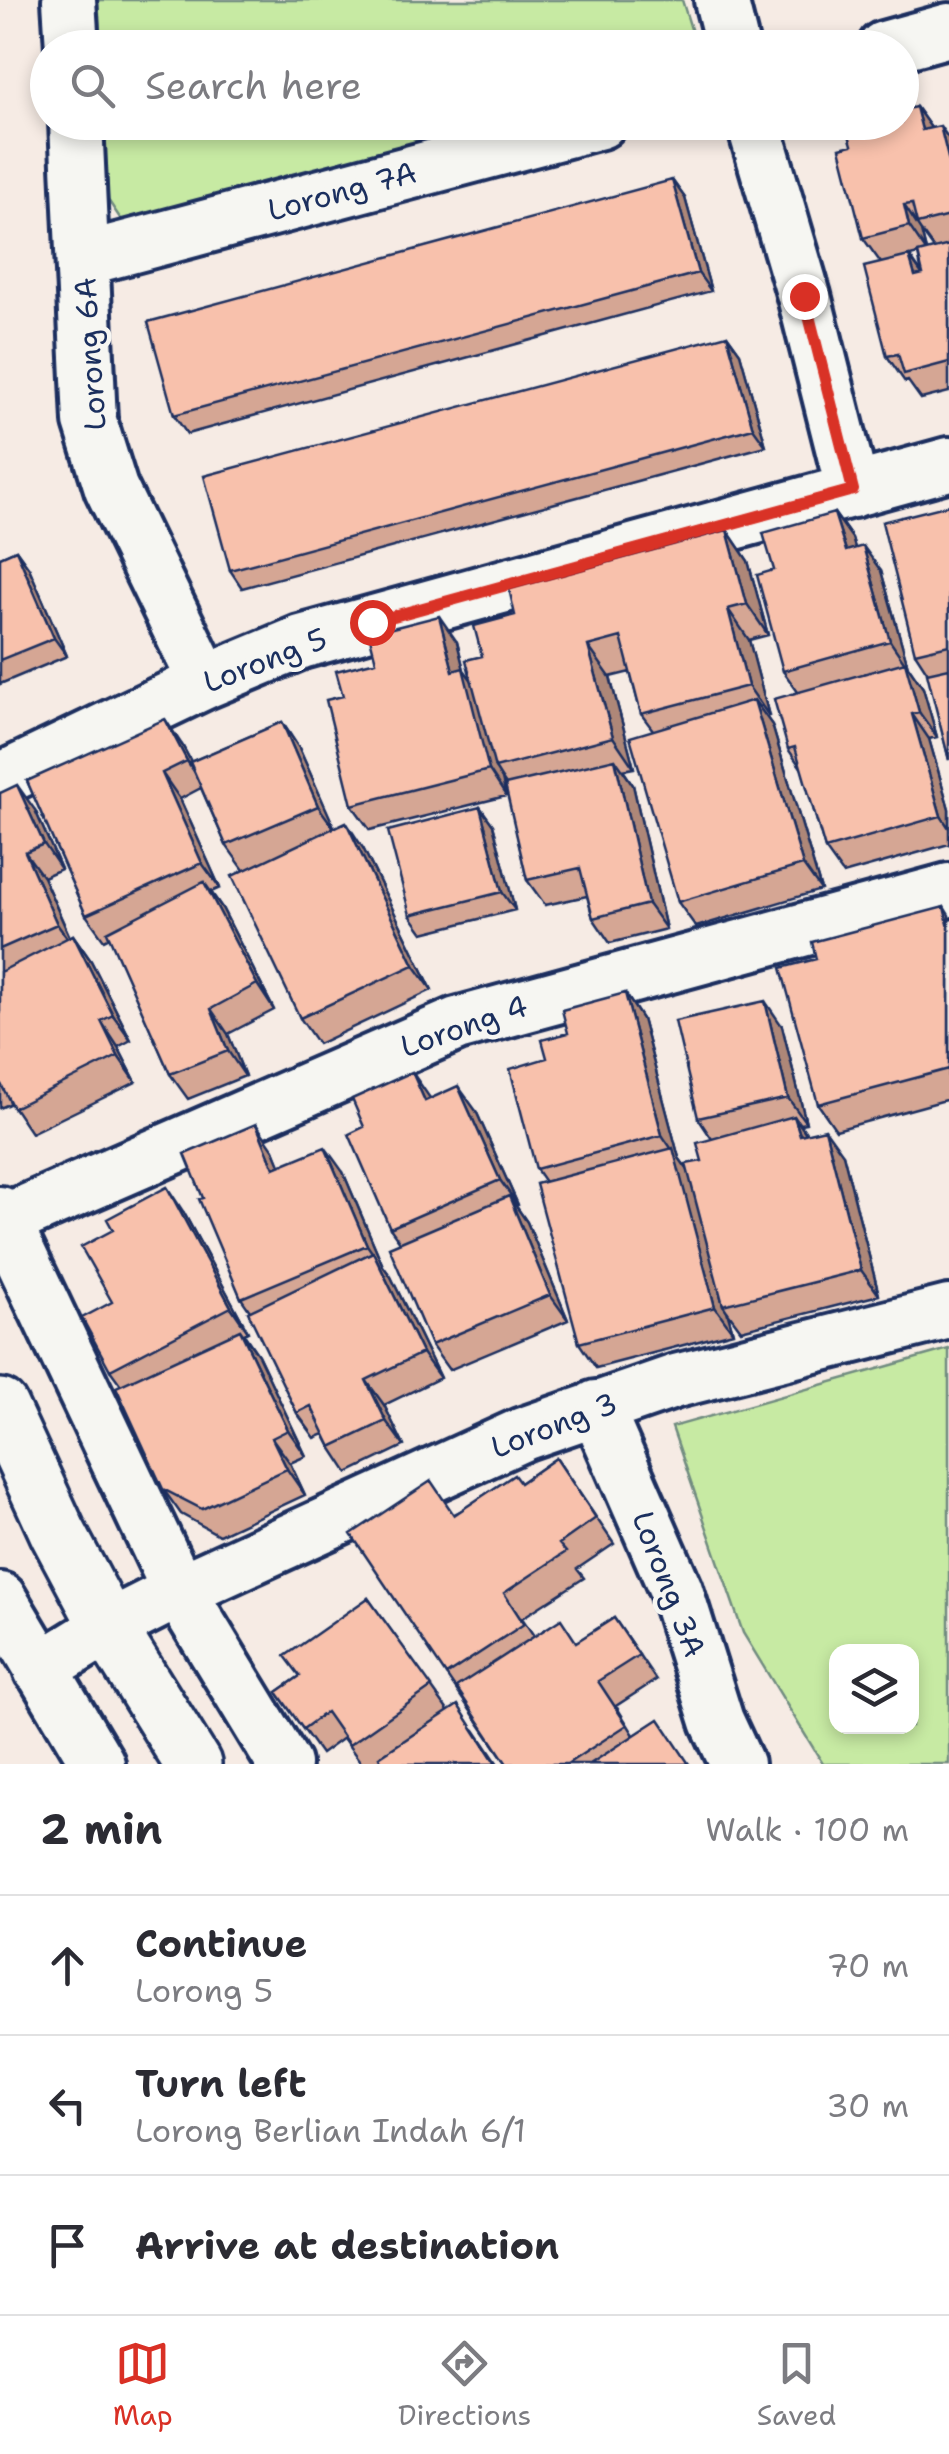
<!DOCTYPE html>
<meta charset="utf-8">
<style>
body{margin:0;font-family:"Shantell Sans",sans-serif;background:#f2f2f3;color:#2b2b33}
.controls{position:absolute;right:30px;bottom:30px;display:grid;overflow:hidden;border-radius:20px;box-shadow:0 5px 15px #0003}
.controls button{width:90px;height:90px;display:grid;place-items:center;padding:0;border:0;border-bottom:2px solid #e1e1e2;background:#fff;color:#2b2b33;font:50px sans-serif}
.stop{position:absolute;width:30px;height:30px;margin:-22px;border:8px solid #d93025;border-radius:50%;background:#fff}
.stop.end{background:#d93025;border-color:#fff;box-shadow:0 2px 10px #0008}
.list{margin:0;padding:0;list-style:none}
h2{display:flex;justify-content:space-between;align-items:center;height:130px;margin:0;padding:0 40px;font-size:42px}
h2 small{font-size:32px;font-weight:400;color:#7c7c81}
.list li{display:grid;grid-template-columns:65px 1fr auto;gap:30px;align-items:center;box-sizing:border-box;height:140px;padding:0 40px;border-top:2px solid #e1e1e2}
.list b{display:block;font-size:38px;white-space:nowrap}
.list p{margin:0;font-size:32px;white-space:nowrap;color:#7c7c81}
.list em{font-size:32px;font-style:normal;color:#7c7c81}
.icon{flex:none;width:55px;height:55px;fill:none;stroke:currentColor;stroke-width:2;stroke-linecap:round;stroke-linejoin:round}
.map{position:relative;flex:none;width:949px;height:1764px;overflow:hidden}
.search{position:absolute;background:#fff;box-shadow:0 5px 15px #0003;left:30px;right:30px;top:30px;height:110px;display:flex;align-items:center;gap:25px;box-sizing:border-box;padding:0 35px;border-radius:55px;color:#7c7c81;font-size:38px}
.sheet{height:550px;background:#fff}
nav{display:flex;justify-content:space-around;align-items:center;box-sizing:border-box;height:140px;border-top:2px solid #e1e1e2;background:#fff;font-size:28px;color:#7c7c81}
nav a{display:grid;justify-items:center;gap:5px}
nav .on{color:#d93025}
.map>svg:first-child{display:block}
.green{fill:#c7eaa3;stroke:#718c80;stroke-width:2.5;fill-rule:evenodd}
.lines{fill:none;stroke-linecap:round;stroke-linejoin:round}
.street-casing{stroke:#1b2f5e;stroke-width:60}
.secondary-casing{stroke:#1b2f5e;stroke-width:62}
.street{stroke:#f6f6f2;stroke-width:52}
.secondary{stroke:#f6f6f2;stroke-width:55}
.wall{fill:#d5a694;stroke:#1b2f5e;stroke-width:2.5;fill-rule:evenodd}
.shaded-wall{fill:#ae8778;stroke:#1b2f5e;stroke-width:2.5}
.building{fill:#f8c1ac;stroke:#1b2f5e;stroke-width:2.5}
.route{stroke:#d93025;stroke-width:12}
.labels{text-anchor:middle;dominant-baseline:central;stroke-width:9;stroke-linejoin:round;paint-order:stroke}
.street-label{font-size:30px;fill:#1b2f5e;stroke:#f6f6f2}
</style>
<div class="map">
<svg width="949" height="1764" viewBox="0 0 949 1764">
<rect width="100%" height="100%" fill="#f6ebe4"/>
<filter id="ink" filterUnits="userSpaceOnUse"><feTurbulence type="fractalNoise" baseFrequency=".01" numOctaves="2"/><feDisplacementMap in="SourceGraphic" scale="20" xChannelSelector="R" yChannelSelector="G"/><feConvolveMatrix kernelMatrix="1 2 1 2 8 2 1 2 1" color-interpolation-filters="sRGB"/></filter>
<g filter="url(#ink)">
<!-- green -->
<path class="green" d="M98,0H682L695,42L693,48L101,47Z
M104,123H573L147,232L120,218L108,200Z
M949,1349V1764H823L743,1633L672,1427ZM836,1652H912V1726H836Z"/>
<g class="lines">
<!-- street casing -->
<g class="street-casing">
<path id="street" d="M69,0L72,48
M721,0L733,48
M884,48L949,30
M76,122L90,421L111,488L205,682
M753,122L804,296L853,491
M84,259L600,122
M0,780L205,682L301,642L949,464
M0,1213L179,1591L284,1764
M0,1223L457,1024L949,890
M596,1407L676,1590L717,1721L737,1764
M0,1599L98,1764
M40,1669L108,1627L179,1591L523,1434L676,1381L949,1312"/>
</g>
<!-- secondary casing -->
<g class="secondary-casing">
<path id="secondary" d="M0,1407L58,1533L108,1627L193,1764"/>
</g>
<!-- street -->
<use href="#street" class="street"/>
<!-- secondary -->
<use href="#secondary" class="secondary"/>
</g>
<!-- wall -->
<path class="wall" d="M916,107L931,128L949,139V392L921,399L908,381L905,382L887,356L881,263L863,238ZM921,231L934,249L926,251ZM918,254L922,274L910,256Z
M672,180L685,198L711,291L187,434L174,415Z
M727,335L740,353L766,446L242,588L230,570Z
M949,505V760L928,673L915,653Z
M834,513L852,538L855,548L881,571L908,666L923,688L937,737L929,739L949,809V844L843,874L825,849L802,769L788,749L798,692L783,671L774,570Z
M727,530L748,561L768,635L749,640L769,716L766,717L772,725L821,890L696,927L678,902L653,730L641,714L630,672L610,677L634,768L623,770L633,785L666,929L610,943L593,918L587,896L545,905L527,880L506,785L502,779L506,796L370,830L352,805L343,696L457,642L464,670L471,680L482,656L515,615Z
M16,550L29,568L67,656L0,684V557Z
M282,722L299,748L334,828L363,848L432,990L318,1044L300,1018L244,870L226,845L201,788L180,799L220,888L211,892L222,908L274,1010L228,1034L245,1076L188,1099L170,1074L110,937L104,940L86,915L27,781L182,745L191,762Z
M0,793L35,810L61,869L43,877L70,937L73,935L91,961L131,1040L118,1047L136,1082L31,1133L11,1103L0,1108Z
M480,807L493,825L515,910L423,933L410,915Z
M944,907L949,915V1099L836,1130L818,1104L816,959Z
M625,993L642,1019L679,1158L687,1169L702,1161L712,1139L698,1118L782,1026L806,1123L800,1124L807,1134L843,1154L879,1295L741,1330L727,1311L733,1332L596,1368L579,1343L545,1182L536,1169L547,1058L568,1033Z
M430,1098L476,1111L518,1205L516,1206L527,1222L568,1320L449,1370L431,1345L400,1242L390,1228Z
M274,1150L280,1166L343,1172L383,1266L391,1277L440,1378L384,1405L404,1446L348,1473L331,1447L324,1434L315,1438L297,1413L250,1311L241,1298L203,1198Z
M184,1213L248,1332L244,1334L258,1355L306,1456L290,1463L305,1495L219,1535L181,1514L163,1489L121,1385L110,1370L112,1302Z
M556,1458L614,1544L577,1569L584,1578L522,1618L534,1636L577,1642L614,1618L656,1680L616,1706L634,1735L689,1764H507L446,1675L454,1514L520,1483Z
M368,1598L448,1711L475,1730L498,1764H383L381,1760L375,1764H362L343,1738L321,1754L277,1692L300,1676Z"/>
<!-- shaded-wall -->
<path class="shaded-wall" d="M916,107L934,132L922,130Z
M940,126L949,139V162Z
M672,180L685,198L711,291L698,273Z
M904,205L921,231L926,251L909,226Z
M909,256L927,281L915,276Z
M727,335L740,353L766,446L753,428Z
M834,513L852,538L863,576L846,551Z
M727,530L748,561L768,635L747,604Z
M863,546L881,571L908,666L923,688L937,737L919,712L905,663L890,641Z
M16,550L29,568L67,656L54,638Z
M728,609L749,640L769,716L748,686Z
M439,616L457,642L464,670L481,693L495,768L502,779L506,796L489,770L453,671Z
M588,646L610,677L634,768L613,737Z
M754,700L772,725L821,890L803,865Z
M912,714L929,739L949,809V828L941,816Z
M165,719L182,745L205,787L187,761Z
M282,722L299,748L336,831L318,806Z
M615,759L633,785L666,929L648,904Z
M162,773L180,799L220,888L202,863Z
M17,785L35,810L61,869L44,844Z
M480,807L493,825L515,910L502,892Z
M346,822L363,848L432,990L414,965Z
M25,852L43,877L75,949L57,924Z
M204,882L222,908L274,1010L257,984Z
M73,935L91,961L131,1040L113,1015Z
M625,993L642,1019L679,1158L690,1173L723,1305L727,1311L733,1332L715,1307L673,1151L662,1135Z
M765,1001L782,1026L806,1123L788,1098Z
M211,1009L228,1034L245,1076L228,1051Z
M101,1021L118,1047L136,1082L118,1056Z
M412,1072L430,1098L425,1101Z
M458,1086L476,1111L518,1205L500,1180Z
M794,1116L812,1142L800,1135Z
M256,1124L274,1150L292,1193L274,1168Z
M825,1129L843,1154L879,1295L861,1270Z
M325,1147L343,1172L383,1266L391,1277L440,1378L422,1353L376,1258L367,1245Z
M167,1187L184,1213L248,1332L231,1307Z
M509,1196L527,1222L568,1320L550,1295Z
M240,1330L258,1355L306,1456L288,1430Z
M366,1380L384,1405L404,1446L386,1421Z
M272,1438L290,1463L305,1495L287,1469Z"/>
<!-- building -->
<path class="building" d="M916,107L922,130L940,126L949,162V216L917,224L912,204L904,205L909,226L863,238L840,148L852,145L846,125L854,122H902V110Z
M672,180L698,273L174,415L148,322Z
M949,245V362L904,374L898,354L887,356L864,267L909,256L915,276L923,274L918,253Z
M727,335L753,428L230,570L204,476Z
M949,505V645L915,653L882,522Z
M834,513L846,551L863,546L890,641L783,671L757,575L774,570L763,533Z
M727,530L747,604L728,609L748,686L641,714L621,637L588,646L613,737L495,768L466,660L482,656L474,626L515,615L509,589Z
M16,550L54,638L0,660V557Z
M439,616L453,671L463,668L489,770L352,805L326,700L343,696L336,671L376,661L369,634Z
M905,662L919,712L912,714L941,816L825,849L795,747L788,749L774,699Z
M949,668V760L927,673Z
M754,700L803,865L678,902L630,737Z
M165,719L187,761L162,773L202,863L86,915L27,781Z
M282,722L318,806L226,845L190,762Z
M615,759L648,904L593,918L580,868L527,880L505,785Z
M17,785L44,844L25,852L57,924L0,949V793Z
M480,807L502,892L410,915L388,831Z
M346,822L414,965L300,1018L232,876Z
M204,882L257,984L211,1009L228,1051L170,1074L107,932Z
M944,907L949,928V1069L818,1104L781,968L816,959L812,942Z
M73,935L113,1015L101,1021L118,1056L13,1108L0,1082V972Z
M625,993L662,1135L536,1169L510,1069L547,1058L542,1040L568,1033L562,1010Z
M765,1001L788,1098L698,1118L675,1021Z
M412,1072L425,1101L458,1086L500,1180L390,1228L349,1134L364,1127L352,1099Z
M794,1116L800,1135L825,1129L861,1270L723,1305L686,1164L702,1161L697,1143Z
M256,1124L274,1168L325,1147L367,1245L241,1298L199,1199L203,1198L185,1154Z
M673,1148L715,1307L579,1343L536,1184Z
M167,1187L231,1307L110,1370L82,1318L112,1302L81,1247L113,1230L107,1219Z
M509,1196L550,1295L431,1345L389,1247Z
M373,1252L422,1353L366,1380L386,1421L331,1447L311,1406L297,1413L248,1312Z
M240,1330L288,1430L272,1438L287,1469L202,1509L163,1489L116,1387Z
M556,1458L596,1518L559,1544L566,1552L504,1593L524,1624L446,1675L351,1534L431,1481L454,1515L514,1475L520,1483Z
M368,1598L432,1687L349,1745L326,1712L303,1729L277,1692L300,1676L285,1656Z
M614,1618L639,1655L598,1681L627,1725L567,1764H507L456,1687L561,1619L576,1642Z
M458,1705L496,1764H383L379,1757Z
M659,1719L689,1764H590Z"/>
</g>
<g class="lines" filter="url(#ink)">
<!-- route -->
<path class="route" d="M372,622L853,490L804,296"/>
</g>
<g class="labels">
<!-- street labels -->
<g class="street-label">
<text transform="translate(342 191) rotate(-15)">Lorong 7A</text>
<text transform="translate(90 354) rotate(-94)">Lorong 6A</text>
<text transform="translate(265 660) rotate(-21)">Lorong 5</text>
<text transform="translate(464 1026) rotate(-19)">Lorong 4</text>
<text transform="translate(554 1425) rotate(-21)">Lorong 3</text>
<text transform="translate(669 1584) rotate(69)">Lorong 3A</text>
</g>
</g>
</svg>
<div class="controls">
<button><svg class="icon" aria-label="layers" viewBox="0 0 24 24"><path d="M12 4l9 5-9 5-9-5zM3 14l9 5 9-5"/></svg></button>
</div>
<div class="stop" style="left:372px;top:622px"></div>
<div class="stop end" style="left:804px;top:296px"></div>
<div class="search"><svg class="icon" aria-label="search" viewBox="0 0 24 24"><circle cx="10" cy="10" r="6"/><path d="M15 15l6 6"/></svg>Search here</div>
</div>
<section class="sheet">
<h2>2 min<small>Walk · 100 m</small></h2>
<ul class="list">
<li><svg class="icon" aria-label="ahead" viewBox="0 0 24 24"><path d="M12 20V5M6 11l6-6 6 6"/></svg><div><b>Continue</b><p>Lorong 5</p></div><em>70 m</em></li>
<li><svg class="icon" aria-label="left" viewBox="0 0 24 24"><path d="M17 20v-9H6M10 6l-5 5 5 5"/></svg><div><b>Turn left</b><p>Lorong Berlian Indah 6/1</p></div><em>30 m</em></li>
<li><svg class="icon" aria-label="arrive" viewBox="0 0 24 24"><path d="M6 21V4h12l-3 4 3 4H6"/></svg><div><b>Arrive at destination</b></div></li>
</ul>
</section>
<nav>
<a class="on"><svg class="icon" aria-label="map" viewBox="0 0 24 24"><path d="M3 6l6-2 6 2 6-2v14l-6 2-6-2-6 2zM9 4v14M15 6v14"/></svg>Map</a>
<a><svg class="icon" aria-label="directions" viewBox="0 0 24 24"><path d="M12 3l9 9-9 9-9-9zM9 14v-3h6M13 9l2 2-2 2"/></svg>Directions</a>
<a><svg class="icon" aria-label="saved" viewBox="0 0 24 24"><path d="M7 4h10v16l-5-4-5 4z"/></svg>Saved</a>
</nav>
